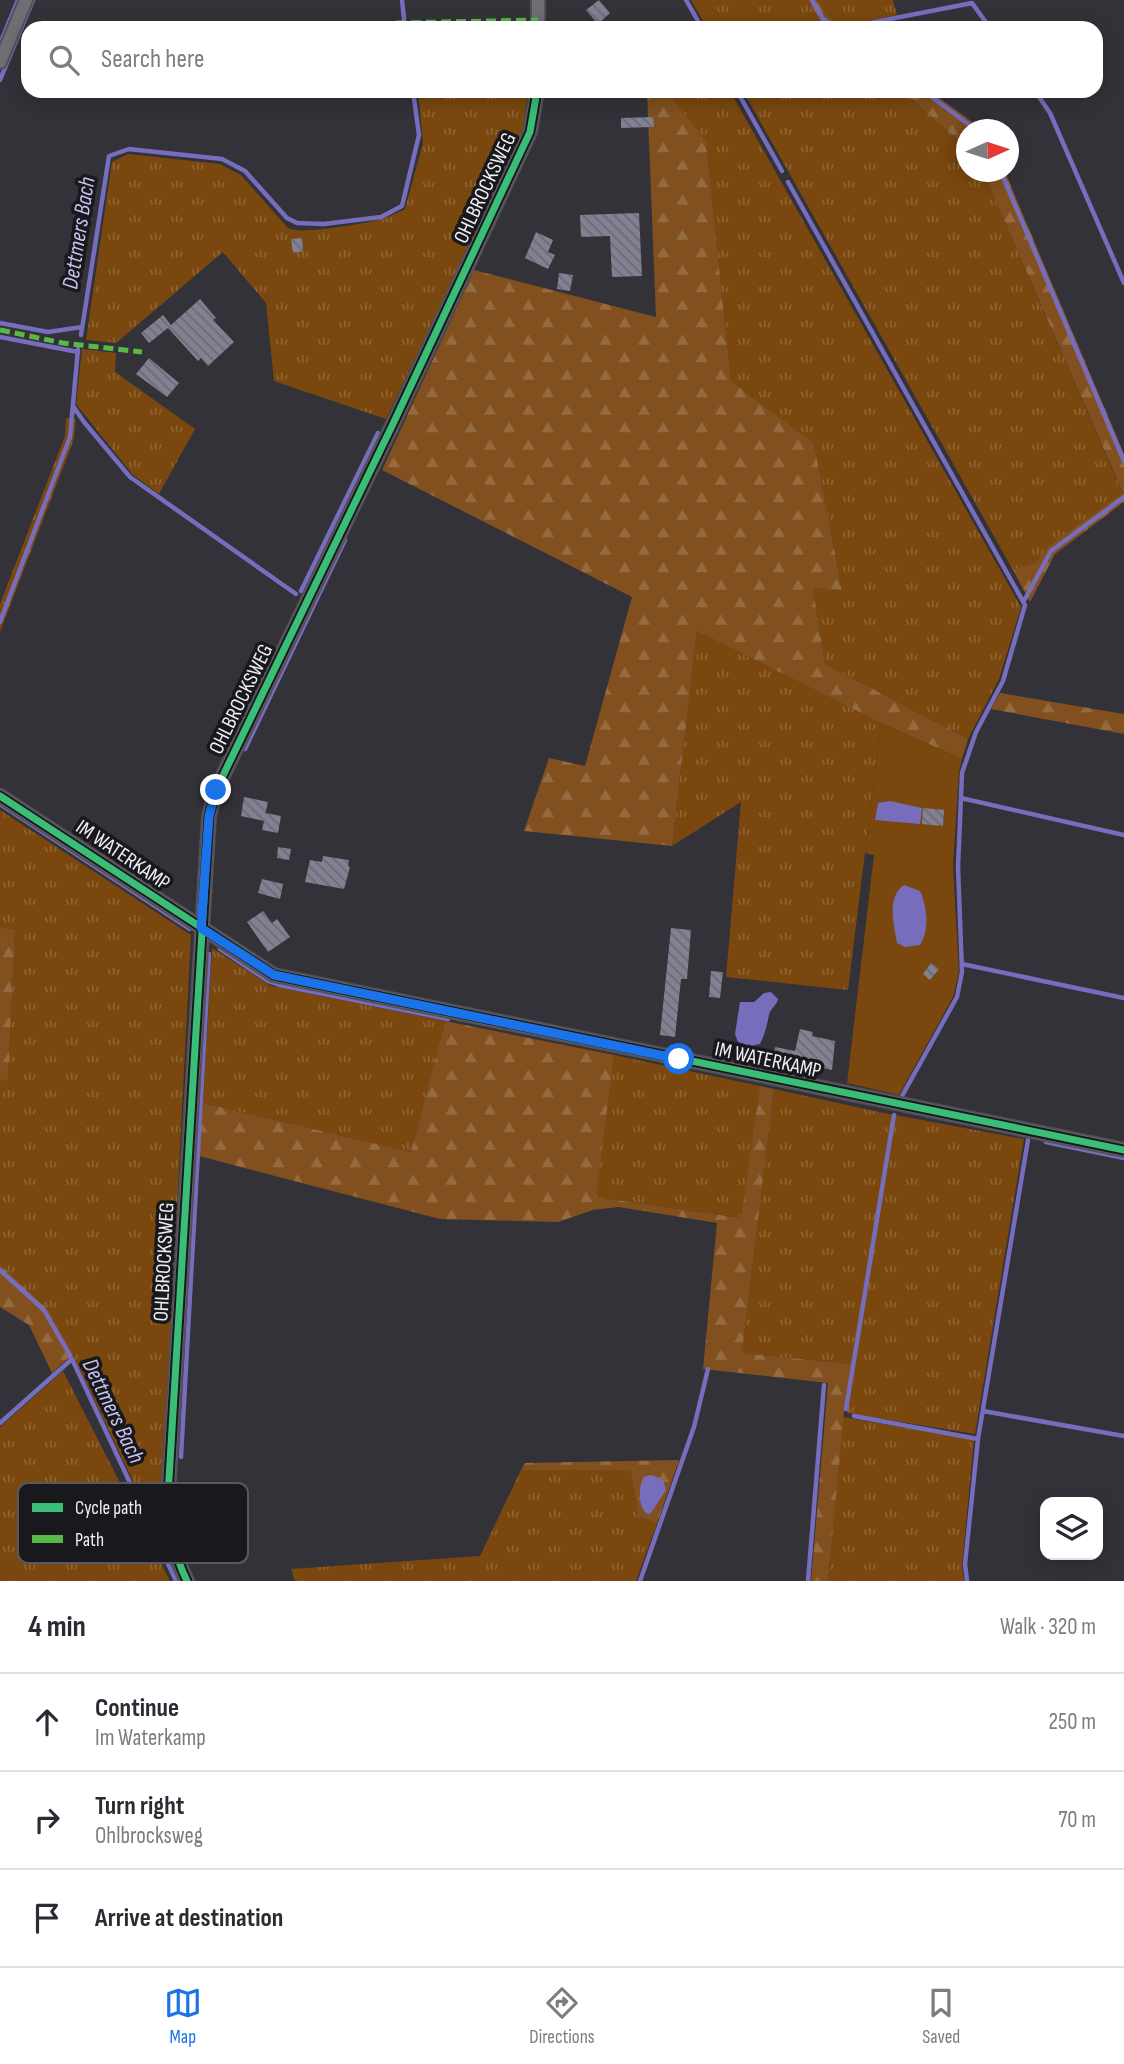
<!DOCTYPE html>
<meta charset="utf-8">
<style>
body{margin:0;font-family:"Sofia Sans Condensed",sans-serif;background:#f7f7f7;color:#2b2b33}
.controls{position:absolute;right:21px;bottom:21px;display:grid;overflow:hidden;border-radius:14px;box-shadow:0 4px 18px #0003}
.controls button{width:63px;height:63px;display:grid;place-items:center;padding:0;border:0;border-bottom:2px solid #e1e1e2;background:#fff;color:#2b2b33;font:35px sans-serif}
.compass{position:absolute;left:956px;top:119px;width:63px;height:63px;border-radius:50%;background:#fff;box-shadow:0 4px 18px #0003;rotate:87deg}
.stop{position:absolute;width:21px;height:21px;margin:-16px;border:5px solid #1a73e8;border-radius:50%;background:#fff}
.stop.end{background:#1a73e8;border-color:#fff;box-shadow:0 2px 7px #0008}
.list{margin:0;padding:0;list-style:none}
h2{display:flex;justify-content:space-between;align-items:center;height:91px;margin:0;padding:0 28px;font-size:30px}
h2 small{font-size:23px;font-weight:400;color:#7c7c81}
.list li{display:grid;grid-template-columns:46px 1fr auto;gap:21px;align-items:center;box-sizing:border-box;height:98px;padding:0 28px;border-top:2px solid #e1e1e2}
.list b{display:block;font-size:26px;white-space:nowrap}
.list p{margin:0;font-size:23px;white-space:nowrap;color:#7c7c81}
.list em{font-size:23px;font-style:normal;color:#7c7c81}
.icon{flex:none;width:38px;height:38px;fill:none;stroke:currentColor;stroke-width:2;stroke-linecap:round;stroke-linejoin:round}
.map{position:relative;flex:none;width:1124px;height:1581px;overflow:hidden}
.search{position:absolute;background:#fff;box-shadow:0 4px 18px #0003;left:21px;right:21px;top:21px;height:77px;display:flex;align-items:center;gap:18px;box-sizing:border-box;padding:0 24px;border-radius:21px;color:#7c7c81;font-size:26px}
.sheet{height:385px;background:#fff}
nav{display:flex;justify-content:space-around;align-items:center;box-sizing:border-box;height:98px;border-top:2px solid #e1e1e2;background:#fff;font-size:19px;color:#7c7c81}
nav a{display:grid;justify-items:center;gap:4px}
nav .on{color:#1a73e8}
.map>svg:first-child{display:block}
.grass{fill:url(#grass-tufts)}
.forest{fill:url(#forest-firs)}
.garden{fill:#7a480e}
.water{fill:#776dbd}
.lines{fill:none;stroke-linecap:round;stroke-linejoin:round}
.stream{stroke:#776dbd;stroke-width:4.5}
.building{fill:url(#building-back-hatch)}
.minor-casing{stroke:#515157;stroke-width:16}
.minor{stroke:#6e6e73;stroke-width:12}
.quiet{stroke:#58b947;stroke-width:5;stroke-dasharray:10 5;stroke-linecap:butt}
.cycleway-casing{stroke:#19181d;stroke-width:11}
.cycleway{stroke:#3abd76;stroke-width:7}
.route{stroke:#1a73e8;stroke-width:9}
.labels{text-anchor:middle;dominant-baseline:central;stroke-width:7;stroke-linejoin:round;paint-order:stroke}
.street-label{font-size:21px;fill:#efeff5;stroke:#19181d}
.water-label{font-size:23px;font-style:italic;fill:#c6c2f0;stroke:#19181d}
.key{fill:#19181d;stroke:#59585e;stroke-width:2}
.key-label{font-size:19px;fill:#efeff5}
</style>
<div class="map">
<svg width="1124" height="1581" viewBox="0 0 1124 1581">
<defs>
<pattern id="grass-tufts" width="24" height="20" patternUnits="userSpaceOnUse" patternTransform="scale(1.75)"><rect width="24" height="20" fill="#7a480e"/><path d="M3 7l-1-3M5 7V3M7 7l1-3M15 17l-1-3M17 17v-4M19 17l1-3" fill="none" stroke="#8d6332"/></pattern>
<pattern id="forest-firs" width="22" height="20" patternUnits="userSpaceOnUse" patternTransform="scale(1.75)"><rect width="22" height="20" fill="#82501f"/><path d="M5 1l3.5 6h-7zM16 11l3.5 6h-7z" fill="#946a40"/></pattern>
<pattern id="building-back-hatch" width="6" height="6" patternUnits="userSpaceOnUse" patternTransform="scale(1.75)"><rect width="6" height="6" fill="#828192"/><path d="M-1 5l2 2M0 0l6 6M5-1l2 2" fill="none" stroke="#6b6a75"/></pattern>
</defs>
<rect width="100%" height="100%" fill="#323238"/>
<!-- grass -->
<path class="grass" d="M691,0H808L820,21L828,28H707Z
M817,0H893L897,15L841,26L824,12Z
M527,24V28H411V26Z
M418,91H528L523,128L514,152L386,419L274,381L266,303L223,252L116,343L86,340L112,162L128,154L220,164L241,175L288,228C301,235 361,224 378,220C387,218 396,213 405,209L423,143Z
M667,91H730L1021,607L999,679L968,739L825,664L813,588L842,590L814,443L731,381L706,143Z
M743,91H902L966,147L967,172H983L1123,494L1048,546L1037,563L1013,570Z
M82,349L116,353L115,372L195,429L159,494L133,475L76,404Z
M66,418L76,419L74,439L0,632V604L65,436Z
M697,631L881,723L848,990L726,977L741,802L672,846Z
M0,810L191,935L162,1498L164,1536L160,1538L73,1355L47,1308L0,1264V1079L8,1080L15,930L0,927Z
M212,948L271,986L445,1021L411,1152L203,1103Z
M614,1055L760,1086L742,1218L595,1197Z
M774,1089L893,1115L852,1364L742,1353Z
M895,1115L1024,1139L975,1434L847,1413Z
M63,1371L170,1581H0V1427Z
M843,1417L974,1440L962,1565L964,1581H828Z
M521,1470H630L639,1516L657,1524L636,1581H295L291,1569L480,1556Z"/>
<!-- forest -->
<path class="forest" d="M808,0H817L824,12L844,28H828L820,21Z
M647,91H667L706,142L731,381L814,443L842,590L813,588L825,664L968,739L962,759L881,723L697,631L672,846L524,831L549,758L585,766L632,597L382,470L474,270L656,317Z
M902,91H930L982,129L967,130L966,147Z
M983,172H1005L1124,454V502L1055,554L1030,602L1013,570L1036,563L1048,546L1123,493Z
M1000,693L1124,714V734L991,709Z
M0,927L15,930L8,1081L0,1079Z
M445,1021L614,1055L596,1197L741,1218L760,1086L774,1089L742,1353L852,1364L844,1412L828,1581H811L828,1383L703,1369L717,1223L619,1207L593,1210L558,1222L440,1219L199,1156L203,1103L411,1152Z
M0,1264L47,1308L73,1354L52,1373L29,1325L0,1307Z
M679,1460L657,1524L639,1516L630,1470H521L525,1463Z"/>
<!-- garden -->
<path class="garden" d="M881,723L962,759L959,772L953,866L959,972L953,997L899,1095L847,1083L874,855L865,853Z"/>
<!-- water -->
<path class="water" d="M890,801L922,808L920,824L875,820L878,803Z
M904,885L920,891C927,907 930,929 920,945L905,947L897,943C894,924 886,898 904,885Z
M771,992L778,999C776,1007 771,1007 769,1015C767,1025 765,1034 760,1044L751,1046L738,1042L735,1034L740,1002H754L764,993Z
M650,1475C660,1477 664,1479 666,1490L651,1513L647,1514C638,1507 638,1486 644,1477Z"/>
<g class="lines">
<!-- stream -->
<path class="stream" d="M402,0L405,28
M686,0L702,28
M812,0L823,19L837,28
M844,28L972,3L990,28
M0,44L18,0
M0,80L33,0
M737,91L782,171
M924,91L976,130
M1035,91L1050,113L1124,283
M1001,172L1124,461
M788,182L1025,605L1003,681L976,732L962,773L958,867L962,972L957,997L902,1096
M0,323L48,332L82,327
M81,335L109,156L129,149L222,159L245,171L287,218L297,223L324,224L381,217L402,206L419,135L413,91
M0,337L78,352
M73,406L84,422L130,477L296,594
M301,591L378,433
M1025,599L1051,551L1124,497
M0,622L70,437L78,349
M245,749L345,540
M961,798L1124,835
M0,804L190,929
M220,949L268,981L279,985L448,1019
M962,964L1124,998
M1046,1142L1124,1158
M0,1270L44,1310L72,1359L176,1581
M846,1409L894,1115
M983,1411L1124,1436
M854,1416L978,1439
M0,1423L72,1359
M181,1457L209,954
M640,1581L694,1427L708,1369
M808,1581L824,1385
M967,1581L965,1564L978,1439L1028,1140"/>
</g>
<!-- building -->
<path class="building" d="M599,0L610,13L598,24L586,10Z
M653,117L654,127L621,128V118Z
M639,213L642,276L612,277L610,236L581,237L580,215Z
M536,232L553,240L548,252L555,255L548,269L525,258Z
M302,238L303,251L293,253L291,239Z
M559,273L573,275L570,291L557,289Z
M200,299L216,318L213,320L234,342L208,366L201,358L198,361L168,328L149,343L141,333L163,315L171,325Z
M149,358L179,383L167,397L136,374Z
M244,797L268,802L265,815L266,813L281,816L278,833L262,830L264,821L241,816Z
M923,808L944,810L943,826L922,824Z
M278,847L291,849L289,860L277,858Z
M323,856L349,860L348,866L350,867L344,889L305,882L310,860L322,862Z
M262,879L283,884L280,899L258,893Z
M263,911L272,923L277,919L290,937L268,952L247,922Z
M671,928L691,930L687,979H681L675,1037L660,1035Z
M931,963L939,969L930,980L923,974Z
M711,971L723,972L720,998L709,997Z
M800,1029L813,1032L812,1036L835,1041L832,1070L797,1063L796,1067L783,1064L784,1059L773,1057L775,1047L795,1051Z"/>
<g class="lines">
<!-- minor casing -->
<g class="minor-casing">
<path id="minor" d="M538,0V28
M0,62L26,0
M0,796L274,975L1124,1150
M187,1581C173,1553 170,1526 168,1495L209,816L216,790L392,426L530,132L537,91"/>
</g>
<!-- minor -->
<use href="#minor" class="minor"/>
<!-- quiet -->
<path class="quiet" d="M396,23L538,20
M0,330L63,343L142,352"/>
<!-- cycleway casing -->
<g class="cycleway-casing">
<path id="cycleway" d="M0,796L274,975L1124,1150
M187,1581C173,1553 170,1526 168,1495L209,816L216,790L392,426L530,132L537,91"/>
</g>
<!-- cycleway -->
<use href="#cycleway" class="cycleway"/>
</g>
<g class="lines">
<!-- route -->
<path class="route" d="M216,790L209,816L201,928L274,975L679,1059"/>
</g>
<g class="labels">
<!-- street labels -->
<g class="street-label">
<text transform="translate(485 188) rotate(-65)">OHLBROCKSWEG</text>
<text transform="translate(241 699) rotate(-64)">OHLBROCKSWEG</text>
<text transform="translate(123 855) rotate(34)">IM WATERKAMP</text>
<text transform="translate(768 1060) rotate(12)">IM WATERKAMP</text>
<text transform="translate(164 1262) rotate(-87)">OHLBROCKSWEG</text>
</g>
<!-- water labels -->
<g class="water-label">
<text transform="translate(79 233) rotate(-81)">Dettmers Bach</text>
<text transform="translate(113 1411) rotate(64)">Dettmers Bach</text>
</g>
</g>
<!-- legend -->
<rect x="18" y="1483" width="230" height="80" rx="10" class="key"/>
<rect x="32" y="1503" width="31" height="9" fill="#3abd76"/>
<rect x="32" y="1535" width="31" height="8" fill="#58b947"/>
<g class="key-label">
<text x="75" y="1514">Cycle path</text>
<text x="75" y="1546">Path</text>
</g>
</svg>
<div class="controls">
<button><svg class="icon" aria-label="layers" viewBox="0 0 24 24"><path d="M12 4l9 5-9 5-9-5zM3 14l9 5 9-5"/></svg></button>
</div>
<svg class="compass" viewBox="-18 -18 36 36"><path d="M0-13l5 13h-10z" fill="#e53935"/><path d="M0 13l5-13h-10z" fill="#7c7c81"/></svg>
<div class="stop" style="left:679px;top:1059px"></div>
<div class="stop end" style="left:216px;top:790px"></div>
<div class="search"><svg class="icon" aria-label="search" viewBox="0 0 24 24"><circle cx="10" cy="10" r="6"/><path d="M15 15l6 6"/></svg>Search here</div>
</div>
<section class="sheet">
<h2>4 min<small>Walk · 320 m</small></h2>
<ul class="list">
<li><svg class="icon" aria-label="ahead" viewBox="0 0 24 24"><path d="M12 20V5M6 11l6-6 6 6"/></svg><div><b>Continue</b><p>Im Waterkamp</p></div><em>250 m</em></li>
<li><svg class="icon" aria-label="right" viewBox="0 0 24 24"><path d="M7 20v-9h11M14 6l5 5-5 5"/></svg><div><b>Turn right</b><p>Ohlbrocksweg</p></div><em>70 m</em></li>
<li><svg class="icon" aria-label="arrive" viewBox="0 0 24 24"><path d="M6 21V4h12l-3 4 3 4H6"/></svg><div><b>Arrive at destination</b></div></li>
</ul>
</section>
<nav>
<a class="on"><svg class="icon" aria-label="map" viewBox="0 0 24 24"><path d="M3 6l6-2 6 2 6-2v14l-6 2-6-2-6 2zM9 4v14M15 6v14"/></svg>Map</a>
<a><svg class="icon" aria-label="directions" viewBox="0 0 24 24"><path d="M12 3l9 9-9 9-9-9zM9 14v-3h6M13 9l2 2-2 2"/></svg>Directions</a>
<a><svg class="icon" aria-label="saved" viewBox="0 0 24 24"><path d="M7 4h10v16l-5-4-5 4z"/></svg>Saved</a>
</nav>
